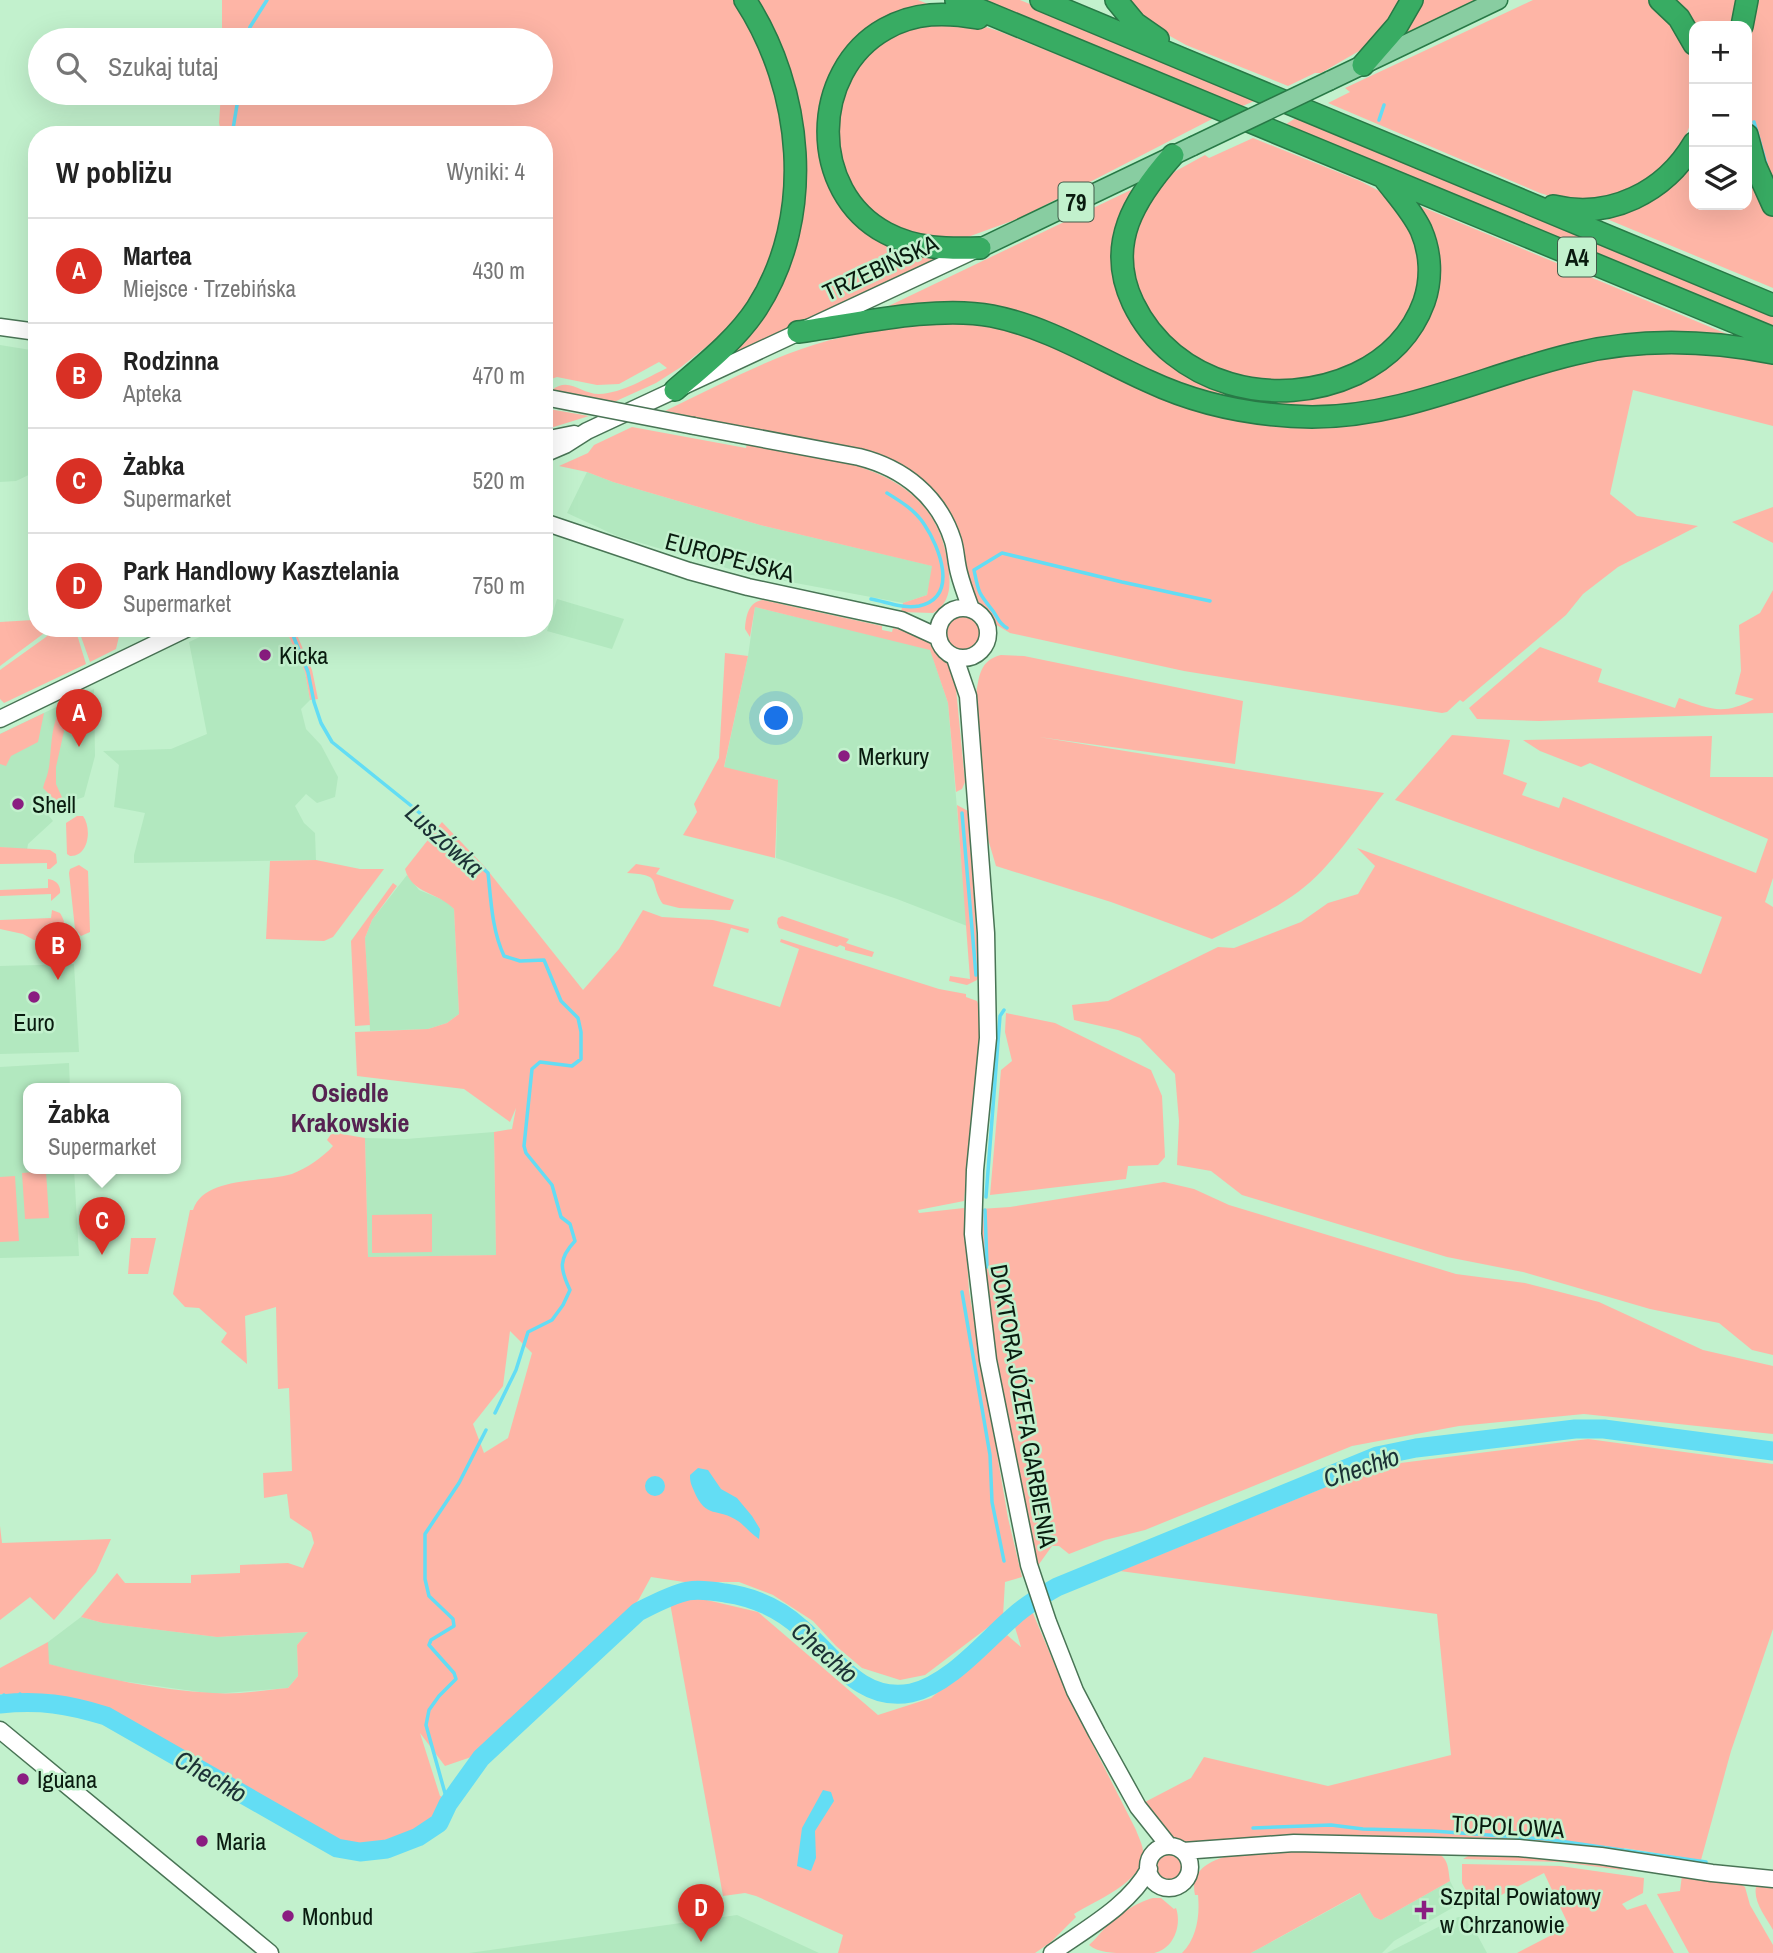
<!DOCTYPE html>
<html lang="pl">
<meta charset="utf-8">
<style>
body{margin:0;font-family:"Archivo Narrow",sans-serif;background:#f6f6f6;color:#222}
.controls{position:absolute;right:21px;top:21px;display:grid;overflow:hidden;border-radius:14px;box-shadow:0 7px 28px #0002}
.controls button{width:63px;height:63px;display:grid;place-items:center;padding:0;border:0;border-bottom:2px solid #e0e0e0;background:#fff;color:#222;font:35px sans-serif}
.you{position:absolute;left:777px;top:719px;width:24px;height:24px;margin:-18px;border:5px solid #fff;border-radius:50%;background:#1a73e8;box-shadow:0 0 0 10px #1a73e833}
.badge{display:grid;place-items:center;width:46px;height:46px;border-radius:50%;background:#d93025;color:#fff;font-size:23px;font-weight:700}
.pin{position:absolute;translate:-50% -58px;filter:drop-shadow(0 2px 4px #0008)}
.pin::after{content:'';position:absolute;top:37px;width:24px;height:21px;background:inherit;clip-path:polygon(0 0,100% 0,50% 100%)}
.popup{position:absolute;left:23px;top:1083px;width:158px;height:91px;box-sizing:border-box;display:grid;place-content:center;border-radius:14px;background:#fff;filter:drop-shadow(0 2px 5px #0005);font-size:23px;white-space:nowrap;color:#767676}
.popup b{font-size:26px;color:#222}
.popup::after{content:'';position:absolute;left:50%;top:100%;margin-left:-14px;border:14px solid transparent;border-top-color:#fff}
.list{margin:0;padding:0;list-style:none}
h2{display:flex;justify-content:space-between;align-items:center;height:91px;margin:0;padding:0 28px;font-size:30px}
h2 small{font-size:23px;font-weight:400;color:#767676}
.list li{display:grid;grid-template-columns:46px 1fr auto;gap:21px;align-items:center;box-sizing:border-box;height:105px;padding:0 28px;border-top:2px solid #e0e0e0}
.list b{display:block;font-size:26px;white-space:nowrap}
.list p{margin:0;font-size:23px;white-space:nowrap;color:#767676}
.list em{font-size:23px;font-style:normal;color:#767676}
.icon{flex:none;width:38px;height:38px;fill:none;stroke:currentColor;stroke-width:2;stroke-linecap:round;stroke-linejoin:round}
.map{position:relative;flex:none;width:1773px;height:1953px;overflow:hidden}
.search{position:absolute;background:#fff;box-shadow:0 7px 28px #0002;left:28px;top:28px;width:525px;height:77px;display:flex;align-items:center;gap:18px;box-sizing:border-box;padding:0 24px;border-radius:38px;color:#767676;font-size:26px}
.panel{position:absolute;background:#fff;box-shadow:0 7px 28px #0002;left:28px;top:126px;width:525px;height:511px;border-radius:28px}
.map>svg:first-child{display:block}
.built{fill:#b2e8bf}
.green{fill:#feb5a6;fill-rule:evenodd}
.water{fill:#63ddf4}
.lines{fill:none;stroke-linecap:round;stroke-linejoin:round}
.stream{stroke:#63ddf4;stroke-width:3.5}
.river{stroke:#63ddf4;stroke-width:19}
.secondary-casing{stroke:#497455;stroke-width:19}
.primary-casing{stroke:#287946;stroke-width:21}
.highway-casing{stroke:#287946;stroke-width:24}
.secondary{stroke:#fff;stroke-width:16}
.primary{stroke:#88cda1;stroke-width:18}
.highway{stroke:#38ac63;stroke-width:21}
.secondary-bridge-casing{stroke:#497455;stroke-width:19;stroke-linecap:butt}
.primary-bridge-casing{stroke:#287946;stroke-width:21;stroke-linecap:butt}
.secondary-bridge{stroke:#fff;stroke-width:16}
.primary-bridge{stroke:#88cda1;stroke-width:18}
.poi-dot{fill:#8a1d81;stroke:#c2f1cd;stroke-width:2.5}
.labels{text-anchor:middle;dominant-baseline:central;stroke-width:5;stroke-linejoin:round;paint-order:stroke}
.shield{fill:#c2f1cd;stroke:#405b48;stroke-width:2}
.shield-label{font-size:23px;font-weight:bold;fill:#091b0f}
.street-label{font-size:24px;fill:#091b0f;stroke:#c2f1cd}
.poi-label{font-size:24px;fill:#091b0f;stroke:#c2f1cd;text-anchor:start}
.water-label{font-size:26px;font-style:italic;fill:#1b3135;stroke:#c2f1cd}
.neighbourhood-label{font-size:26px;font-weight:bold;fill:#562251;stroke:#c2f1cd}
</style>
<div class="map">
<svg width="1773" height="1953" viewBox="0 0 1773 1953">
<rect width="100%" height="100%" fill="#c2f1cd"/>
<!-- built -->
<path class="built" d="M0,345L37,351V471L16,481L0,482Z
M587,472L613,482L760,525L933,566L927,595L903,603L747,574L617,536L567,513Z
M557,599L624,619L612,649L547,631Z
M755,607L930,649L948,703L967,926L897,899L776,858L778,780L724,768L748,656Z
M219,628H285L305,672L310,700L301,709L306,729L321,745L338,777L335,797L317,803L306,794L295,806L304,823L315,833L316,860L134,863V855L145,813L114,807L119,765L103,751L171,749L207,734L189,642Z
M94,689L95,756L84,797L60,805L49,816L53,821L28,844L27,850L0,847V734Z
M407,875L419,890L448,902L454,909L459,1014L447,1023L428,1029L370,1031L365,938L372,920Z
M74,964L79,1052L0,1054V966Z
M69,1063L70,1089H28V1169H74L79,1256L0,1258V1067Z
M494,1132L496,1255L368,1257L365,1138L406,1139Z
M81,1617L103,1623L217,1637L309,1632L297,1645L298,1676L288,1688L214,1694L100,1678L48,1664V1642Z
M1450,1881L1461,1903L1394,1941L1382,1953H1251L1361,1893L1374,1917L1381,1920Z
M737,1915L819,1953H469Z
M1458,1917L1468,1918L1487,1953H1387Z"/>
<!-- green -->
<path class="green" d="M222,0H738L763,45L783,119L789,167L779,248L740,320L681,367L656,383L614,402L552,390C569,376 581,394 599,394C623,393 646,378 667,368L659,362L619,384L597,385L557,377L551,379L544,387V135H222L219,123L221,93H541V40H222Z
M751,0H918L938,8L913,11L830,81L844,203L944,256L714,363L749,328L802,166Z
M972,0H1020L1259,99L1238,108Z
M1125,0H1404L1366,47L1321,73H1315L1288,86L1186,45L1152,26Z
M1419,0H1478L1397,39Z
M1533,0H1648C1661,7 1668,19 1676,31C1711,81 1697,141 1652,179C1645,184 1635,187 1627,190C1620,194 1611,199 1603,200C1580,205 1561,200 1540,193L1328,103L1350,92L1345,88Z
M1674,0H1741L1737,26H1694Z
M1753,0H1773V190C1767,173 1759,156 1754,139C1743,96 1742,43 1753,0Z
M968,21L1001,32L1214,118L1020,218L965,238L940,241L880,223L865,210L836,161L837,102L864,53L915,24Z
M1299,116L1773,313V330L1283,126Z
M1253,138L1360,181L1383,193L1392,199L1421,247L1419,300L1380,352L1309,383L1240,381L1173,346L1134,293L1131,233L1156,190L1174,172L1205,155L1209,158Z
M1747,154L1773,217V288L1602,217C1642,206 1671,196 1694,158V205H1747Z
M1137,187L1124,302L1224,388L1361,377L1430,302L1410,202L1751,344L1701,338L1335,411L1220,401L1053,331L874,313Z
M982,320L1284,422L1583,359L1683,350L1773,362V426L1633,390L1610,494L1637,516L1698,526L1618,567L1583,594L1566,615L1463,702L1460,700L1447,712L1442,713L1184,671L1010,633L995,624L991,615L975,599L956,529L934,494L830,445L665,411C731,379 797,342 870,332V328Z
M549,409L589,416L544,430V415Z
M632,427L746,448L747,444C829,459 936,463 948,566C951,584 951,603 933,613L901,612L903,603L927,595L932,566L760,525L613,482L587,472L559,466L588,453L594,445Z
M1773,507V543L1732,522Z
M1773,590V713L1539,721L1477,719L1469,708L1540,647L1602,669L1598,682L1675,708L1679,698C1710,709 1723,716 1754,699L1735,694L1741,671L1739,625L1760,613Z
M763,600L882,626V630L892,632L893,628L897,629L927,639L936,653L950,665L955,678L965,782L962,789L956,792L948,703L930,650L755,607L750,637L745,629C746,616 748,602 763,600Z
M37,602V628H51L0,666V622L33,620V603Z
M945 634a18 18 0 1 1 36 0a18 18 0 1 1-36 0Z
M54,628H75L86,664L4,703L0,699V670L46,637Z
M78,628H121L116,649L90,662Z
M285,628H294L312,670L318,699L310,700L305,672Z
M725,653L748,656L724,767L778,780L775,858L683,835L697,812L694,804L719,758Z
M1001,655L1024,656L1243,701L1235,764L1039,737L1384,793C1358,825 1331,868 1298,892C1272,911 1241,925 1212,939L1111,902L996,866L985,829L976,695C979,676 980,660 1001,655Z
M71,700L56,767V784L65,804L60,805L43,788C44,783 47,777 48,772C53,752 48,711 71,700Z
M44,713L38,742L11,756L6,766L0,764V734Z
M1452,735L1510,740L1503,774L1527,783L1522,795L1559,808L1563,797L1756,873L1768,839L1590,763L1581,767L1540,751L1523,740L1712,736L1710,777H1773V878L1765,902L1773,907V1355L1752,1350L1719,1323L1650,1309L1523,1272L1447,1257L1242,1195L1211,1171L1177,1165L1179,1121L1175,1074L1140,1038L1118,1030L1074,1020L1072,1005L1108,1001L1218,947L1234,948L1301,922L1328,903L1358,894L1375,866L1357,848L1701,974L1722,917L1395,800Z
M957,805L968,811L979,972L977,980L967,985L949,981L950,976L970,979Z
M77,816H83C92,828 89,857 70,856L67,854L66,823Z
M442,822L485,867L583,990L619,949L643,910L662,917L713,920L749,929L748,933L731,928L713,986L780,1007L799,949L780,942L781,939L939,989L966,994V997L977,1001L980,1009L979,1039L964,1201L918,1210L919,1213L964,1208L969,1291L1008,1518L1022,1577L1005,1582L1003,1616L925,1675L900,1680L862,1668L836,1646L813,1621L773,1595L739,1582H684L651,1577L639,1599L626,1617L542,1690L480,1754L445,1766L420,1733L440,1796L445,1798C447,1822 411,1842 391,1846C371,1850 351,1848 332,1843L331,1835L98,1707L49,1694H0V1668L48,1642L49,1664C102,1678 158,1690 213,1693C238,1695 264,1690 288,1688L298,1676L297,1645L308,1632L217,1637L103,1623L81,1617L117,1573L125,1583H191V1575L240,1573V1565L288,1563L303,1568L314,1543L311,1532L290,1518L287,1494L264,1498L263,1473L292,1471L289,1388L278,1389L276,1307L245,1316L247,1364L221,1342L227,1333L199,1308L185,1307L173,1294L190,1210H193C204,1176 262,1183 292,1174C307,1168 322,1158 333,1146L327,1140L331,1134L329,1132L337,1118L338,1127L343,1131L342,1134L365,1138L368,1257L496,1255L494,1132L512,1129L516,1108L510,1122L464,1089L357,1076L355,1032L428,1029L447,1023L459,1014L454,909C438,892 412,894 405,869ZM510,1331L532,1353L508,1438L484,1453L473,1424L503,1386Z
M0,847L50,850L56,854L57,863L50,869H47V863L0,864Z
M316,860L360,869H384L333,937L324,941L266,939L270,861Z
M636,864L660,868L656,874L734,900L730,910L679,908L663,904C648,881 664,875 627,873Z
M79,865L88,871L90,932L81,936L75,929L69,873L70,869Z
M48,879C56,880 61,885 60,893L51,901V894L0,896V890L48,888Z
M393,883L397,886L372,920L365,938L370,1025L355,1026L351,941Z
M52,910L60,913C65,921 67,930 63,938L34,940L23,934L0,929V920L51,918Z
M782,916L849,939L846,943L874,952L872,957L845,950V947L840,945L837,947L779,928L777,923L778,918Z
M1006,1013L1055,1023L1151,1070L1162,1096L1165,1157L1158,1165L1128,1166L1126,1179L990,1195L1001,1070L1012,1061L1005,1032Z
M46,1171L49,1218L25,1219L22,1173Z
M15,1176L19,1241L0,1242V1177Z
M1164,1182L1194,1189L1229,1205L1456,1274L1525,1283L1599,1302L1703,1350L1773,1366V1434L1584,1414L1459,1426L1352,1446L1145,1530L1105,1540L1069,1554L1059,1546H1052L1037,1567L1010,1433L983,1281L980,1209L1010,1207Z
M432,1214V1252L372,1253V1215Z
M131,1238H156L148,1274H128Z
M1588,1439L1773,1464V1629L1731,1751L1701,1860L1624,1848L1623,1853L1520,1842L1456,1839L1292,1836L1240,1838L1192,1845L1174,1841L1145,1802L1191,1778L1204,1757L1328,1786L1451,1755L1437,1614L1120,1571L1377,1466Z
M0,1526L2,1543L111,1539L96,1572L54,1620L30,1597L0,1620Z
M694,1597L758,1612L878,1715L931,1698L1007,1635L1021,1647L1014,1624L1032,1611L1068,1696L1136,1830C1138,1836 1143,1845 1143,1852C1144,1883 1095,1900 1074,1914L1076,1917L1051,1942L1035,1953H838L843,1935L756,1896L745,1893L723,1896L670,1603Z
M1272,1849L1436,1852C1449,1858 1448,1869 1450,1881L1381,1920L1374,1917L1360,1893L1251,1953H1182C1197,1938 1200,1915 1198,1895H1195C1186,1855 1245,1853 1272,1849Z
M1475,1852L1623,1865L1622,1870L1560,1862L1463,1859Z
M1157 1867a12 12 0 1 1 24 0a12 12 0 1 1-24 0Z
M1462,1864L1560,1866L1644,1878L1643,1893L1622,1904L1627,1910L1646,1904L1674,1953H1517L1569,1926L1544,1873L1476,1908L1462,1883Z
M1682,1875L1737,1882L1745,1887L1750,1905L1773,1945V1953H1689L1657,1894L1680,1891Z
M1763,1884L1773,1886V1930C1766,1917 1753,1902 1756,1887Z
M1153,1898H1161L1174,1909L1176,1908C1182,1925 1174,1949 1154,1953C1146,1953 1135,1953 1126,1953C1113,1953 1099,1953 1089,1945C1095,1940 1099,1934 1105,1928C1116,1916 1137,1902 1153,1898Z"/>
<!-- water -->
<path class="water" d="M698,1468L708,1470L721,1489L737,1498L752,1516L760,1529L759,1539C751,1534 745,1526 738,1521C718,1507 706,1520 694,1491C691,1484 690,1482 690,1475Z
M645 1486a10 10 0 1 1 20 0a10 10 0 1 1-20 0Z
M823,1790L831,1792L834,1801L815,1831L816,1858L811,1871L797,1866L802,1828Z"/>
<g class="lines">
<!-- stream -->
<path class="stream" d="M247,40L250,27L267,0
M1379,120L1384,105
M1754,122L1766,164
M232,135L239,93
M871,599C887,602 903,609 919,606C960,597 939,546 924,524C915,510 900,501 887,493
M290,628L308,672L314,702L321,723L332,742L414,808L488,873C491,901 492,930 504,956L520,961L544,960L561,1001L578,1018L581,1032V1059L572,1066L540,1062L532,1069L524,1146L526,1153L552,1185L561,1217L570,1224L575,1241C558,1259 560,1269 570,1290L563,1305L552,1320L528,1332L516,1370L495,1413
M1007,628C999,624 998,618 993,611C978,592 979,594 974,570L1002,553L1122,582L1210,601
M962,813L976,975
M986,1197L1000,1016L1004,1010
M985,1210L987,1267
M962,1292L990,1455L992,1502L1004,1561
M1014,1607L1015,1616L1018,1620
M20,1694L21,1702
M4,1695L5,1704
M448,1804L426,1725L429,1710L439,1696L456,1679L454,1673L429,1645L431,1640L454,1626L453,1619L429,1596L425,1579V1534L459,1483L486,1430
M1253,1828L1331,1825L1363,1829L1433,1831L1545,1839L1706,1862"/>
<!-- river -->
<path class="river" d="M0,1704C40,1700 67,1704 106,1716L337,1848L360,1852L387,1849L418,1837L439,1823L448,1804L481,1758L638,1612C654,1604 670,1595 688,1591C700,1589 713,1591 725,1593C754,1597 779,1608 801,1628C834,1656 860,1703 911,1693C949,1685 984,1642 1013,1617C1026,1605 1041,1596 1057,1587L1377,1456L1416,1448L1575,1429H1604L1773,1451"/>
<!-- secondary casing -->
<g class="secondary-casing">
<path id="secondary" d="M0,327L37,332
M694,426L859,457C903,468 939,496 953,541C956,551 956,562 959,573C962,585 967,598 971,609
M544,440L574,434
M544,454L565,445L587,431L975,250
M544,522L689,571L748,587L901,620L938,637
M938 633a25 25 0 1 1 50 0a25 25 0 1 1-50 0Z
M955,658L968,696L986,933L988,1038L975,1170L973,1234L988,1360L1029,1565L1048,1622L1075,1691L1097,1733L1138,1807L1169,1846
M0,719L188,628
M0,1730L270,1953
M1148 1867a21 21 0 1 1 42 0a21 21 0 1 1-42 0Z
M1183,1851L1294,1843L1519,1848L1601,1856L1712,1873L1773,1879
M1052,1953C1085,1929 1129,1906 1149,1869"/>
</g>
<!-- primary casing -->
<g class="primary-casing">
<path id="primary" d="M1329,81L1498,0
M980,248L1193,146"/>
</g>
<!-- highway casing -->
<g class="highway-casing">
<path id="highway" d="M956,0L1773,338
M1041,0L1773,305
M1116,0L1135,23L1158,39
M1660,0L1679,18L1694,44
M978,18C945,12 915,12 885,29C810,71 808,192 886,233C916,249 947,249 980,248
M1742,26L1747,0
M1363,65L1397,26L1412,0
M1747,135L1755,165L1773,205
M1173,155C1135,198 1105,244 1133,303C1173,386 1276,411 1356,374C1387,359 1412,335 1424,302C1432,279 1431,253 1421,230C1412,211 1397,195 1384,178
M1553,206C1610,220 1665,192 1694,143
M798,332C856,324 936,305 992,316C1048,327 1097,358 1148,381C1199,405 1256,416 1312,417C1405,417 1485,375 1574,354C1639,338 1707,340 1773,353
M675,390C704,365 736,340 757,308C816,216 803,89 745,0"/>
</g>
<!-- secondary -->
<use href="#secondary" class="secondary"/>
<!-- primary -->
<use href="#primary" class="primary"/>
<!-- highway -->
<use href="#highway" class="highway"/>
<!-- secondary-bridge casing -->
<g class="secondary-bridge-casing">
<path id="secondary-bridge" d="M544,397L694,426"/>
</g>
<!-- primary-bridge casing -->
<g class="primary-bridge-casing">
<path id="primary-bridge" d="M1193,146L1329,81"/>
</g>
<!-- secondary-bridge -->
<use href="#secondary-bridge" class="secondary-bridge"/>
<!-- primary-bridge -->
<use href="#primary-bridge" class="primary-bridge"/>
</g>
<!-- markers -->
<g class="poi-dot">
<circle cx="265" cy="655" r="7"/>
<circle cx="844" cy="756" r="7"/>
<circle cx="18" cy="804" r="7"/>
<circle cx="34" cy="997" r="7"/>
<circle cx="23" cy="1779" r="7"/>
<circle cx="202" cy="1841" r="7"/>
<path d="M1420.5 1899.5h7v7h7v7h-7v7h-7v-7h-7v-7h7z"/>
<circle cx="288" cy="1916" r="7"/>
</g>
<g class="labels">
<!-- shield labels -->
<g class="shield">
<rect x="1058.5" y="182.5" width="35" height="39" rx="5"/>
<rect x="1558" y="237.5" width="38" height="39" rx="5"/>
</g>
<g class="shield-label">
<text x="1076" y="202">79</text>
<text x="1577" y="257">A4</text>
</g>
<!-- street labels -->
<g class="street-label">
<text transform="translate(880 267) rotate(-25)">TRZEBIŃSKA</text>
<text transform="translate(730 557) rotate(15)">EUROPEJSKA</text>
<text transform="translate(1024 1406) rotate(80)">DOKTORA JÓZEFA GARBIENIA</text>
<text transform="translate(1508 1826) rotate(3)">TOPOLOWA</text>
</g>
<!-- poi labels -->
<g class="poi-label">
<text x="279" y="655">Kicka</text>
<text x="858" y="756">Merkury</text>
<text x="32" y="804">Shell</text>
<text x="34" y="1022" text-anchor="middle">Euro</text>
<text x="37" y="1779">Iguana</text>
<text x="216" y="1841">Maria</text>
<text x="1440" y="1896">Szpital Powiatowy<tspan x="1440" dy="28">w Chrzanowie</tspan></text>
<text x="302" y="1916">Monbud</text>
</g>
<!-- water labels -->
<g class="water-label">
<text transform="translate(445 840) rotate(42)">Luszówka</text>
<text transform="translate(1361 1467) rotate(-18)">Chechło</text>
<text transform="translate(825 1652) rotate(41)">Chechło</text>
<text transform="translate(211 1776) rotate(30)">Chechło</text>
</g>
<!-- neighbourhood labels -->
<g class="neighbourhood-label">
<text x="350" y="1092">Osiedle<tspan x="350" dy="30">Krakowskie</tspan></text>
</g>
</g>
</svg>
<div class="controls">
<button>+</button>
<button>−</button>
<button><svg class="icon" aria-label="layers" viewBox="0 0 24 24"><path d="M12 4l9 5-9 5-9-5zM3 14l9 5 9-5"/></svg></button>
</div>
<div class="you"></div>
<div class="pin badge" style="left:79px;top:747px">A</div>
<div class="pin badge" style="left:58px;top:980px">B</div>
<div class="pin badge" style="left:102px;top:1255px">C</div>
<div class="popup"><b>Żabka</b>Supermarket</div>
<div class="pin badge" style="left:701px;top:1942px">D</div>
<div class="search"><svg class="icon" aria-label="search" viewBox="0 0 24 24"><circle cx="10" cy="10" r="6"/><path d="M15 15l6 6"/></svg>Szukaj tutaj</div>
<section class="panel">
<h2>W pobliżu<small>Wyniki: 4</small></h2>
<ul class="list">
<li><span class="badge">A</span><div><b>Martea</b><p>Miejsce · Trzebińska</p></div><em>430 m</em></li>
<li><span class="badge">B</span><div><b>Rodzinna</b><p>Apteka</p></div><em>470 m</em></li>
<li><span class="badge">C</span><div><b>Żabka</b><p>Supermarket</p></div><em>520 m</em></li>
<li><span class="badge">D</span><div><b>Park Handlowy Kasztelania</b><p>Supermarket</p></div><em>750 m</em></li>
</ul>
</section>
</div>
